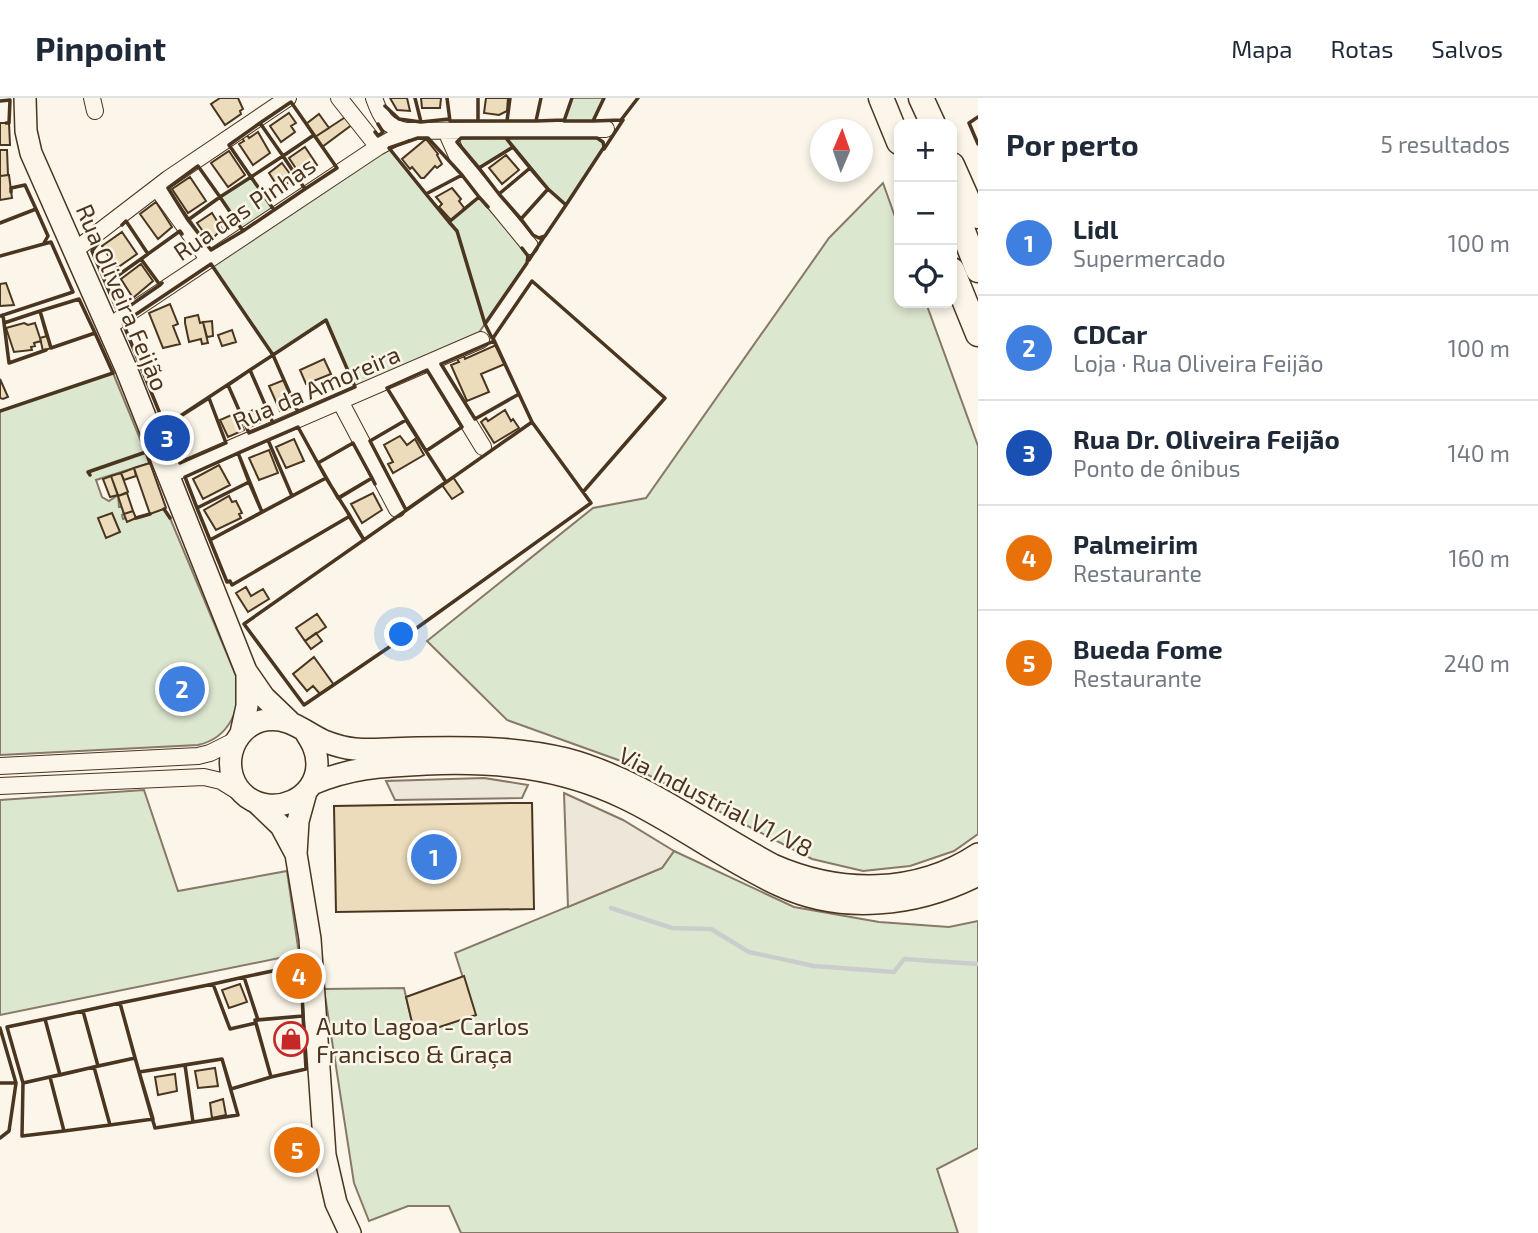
<!DOCTYPE html>
<html lang="pt">
<meta charset="utf-8">
<style>
body{margin:0;font-family:"Exo 2",sans-serif;background:#f2f2f3;color:#1f2937}
.controls{position:absolute;right:21px;top:21px;display:grid;overflow:hidden;border-radius:14px;box-shadow:0 4px 10px #0003}
.controls button{width:63px;height:63px;display:grid;place-items:center;padding:0;border:0;border-bottom:2px solid #e0e1e3;background:#fff;color:#1f2937;font:35px sans-serif}
.compass{position:absolute;left:810px;top:21px;width:63px;height:63px;border-radius:50%;background:#fff;box-shadow:0 4px 10px #0003;rotate:2deg}
.you{position:absolute;left:402px;top:537px;width:24px;height:24px;margin:-18px;border:5px solid #fff;border-radius:50%;background:#1a73e8;box-shadow:0 0 0 10px #1a73e833}
.badge{display:grid;place-items:center;width:46px;height:46px;border-radius:50%;background:#0b8043;color:#fff;font-size:23px;font-weight:700}
.pin{position:absolute;translate:-50% -50%;border:4px solid #fff;box-shadow:0 2px 7px #0006}
.list{margin:0;padding:0;list-style:none}
h2{display:flex;justify-content:space-between;align-items:center;height:91px;margin:0;padding:0 28px;font-size:30px}
h2 small{font-size:23px;font-weight:400;color:#747a83}
.list li{display:grid;grid-template-columns:46px 1fr auto;gap:21px;align-items:center;box-sizing:border-box;height:105px;padding:0 28px;border-top:2px solid #e0e1e3}
.list b{display:block;font-size:26px;white-space:nowrap}
.list p{margin:0;font-size:23px;white-space:nowrap;color:#747a83}
.list em{font-size:23px;font-style:normal;color:#747a83}
.icon{flex:none;width:38px;height:38px;fill:none;stroke:currentColor;stroke-width:2;stroke-linecap:round;stroke-linejoin:round}
.map{position:relative;flex:none;width:978px;height:1135px;overflow:hidden}
header{display:flex;align-items:center;gap:42px;box-sizing:border-box;height:98px;padding:0 35px;background:#fff;border-bottom:2px solid #e0e1e3}
header strong{font-size:33px}
nav{display:flex;gap:38px;margin-inline-start:auto;font-size:24px}
main{display:flex}
aside{flex:1;background:#fff}
.map>svg:first-child{display:block}
.green{fill:#dce7d0;stroke:#887966;stroke-width:2}
.parking{fill:#ede7d9;stroke:#887966;stroke-width:2}
.lines{fill:none;stroke-linecap:round;stroke-linejoin:round}
.stream{stroke:#c9cecd;stroke-width:4.5}
.building{fill:#ecdcbc;stroke:#4a3520;stroke-width:2}
.minor-casing{stroke:#4a3520;stroke-width:18}
.major-casing{stroke:#4a3520;stroke-width:24}
.highway-casing{stroke:#4a3520;stroke-width:27}
.minor{stroke:#fbf6e9;stroke-width:16}
.major{stroke:#fbf6e9;stroke-width:21}
.highway{stroke:#fbf6e9;stroke-width:24}
.wall{stroke:#4a3520;stroke-width:3.5}
.labels{text-anchor:middle;dominant-baseline:central;stroke-width:5;stroke-linejoin:round;paint-order:stroke}
.street-label{font-size:24px;fill:#4a3520;stroke:#fbf6e9}
.poi-label{font-size:24px;fill:#4a3520;stroke:#fbf6e9;text-anchor:start}
</style>
<header>
<strong>Pinpoint</strong>
<nav><a>Mapa</a><a>Rotas</a><a>Salvos</a></nav>
</header>
<main>
<div class="map">
<svg width="978" height="1135" viewBox="0 0 978 1135">
<rect width="100%" height="100%" fill="#fbf6e9"/>
<!-- green -->
<path class="green" d="M572,0H604L593,23H564Z
M461,40H597L603,44L604,49L566,107L548,91L513,49L479,70L457,44Z
M387,48L449,123L479,99L527,156L528,163L478,236L355,289L326,223L273,257L211,166Z
M251,79L274,112L243,133L220,99Z
M883,85L899,130V205H926L978,348V736L954,753L910,768L863,773L812,761L621,663L507,622L427,543L593,410L646,400L829,140Z
M113,275L150,365L96,382L102,399L109,403L118,397L119,409H122L124,416L122,417L123,421L126,420L128,423L164,411L170,420L237,580C243,610 229,640 198,647L0,657V313Z
M144,692L178,793L287,773L299,856L0,917V702Z
M674,753L794,809L879,824L949,829L978,823V1050L937,1071L958,1135H461L449,1108H408L369,1123L354,1085L324,891L404,890L415,937L475,917L455,855L662,770Z"/>
<!-- parking -->
<path class="parking" d="M484,680L528,687L522,700L395,702L386,683Z
M564,695L623,722L674,753L662,770L568,809Z"/>
<g class="lines">
<!-- stream -->
<path class="stream" d="M611,810L672,830L711,831L749,854L814,868L894,874L904,861L978,866"/>
</g>
<!-- building -->
<path class="building" d="M220,0H238L243,11L240,13L241,16L225,27L211,6Z
M390,0H407L410,13L397,12Z
M421,0H441L440,10H422Z
M486,0H508L507,13L499,17L484,15Z
M289,15L296,25L291,28L295,34L281,44L270,28Z
M319,16L329,30L315,39L306,26Z
M347,18L353,26L322,49L315,39Z
M0,25H9L10,47H0Z
M258,34L270,55L253,67L239,46L244,43L242,40L247,37L249,40Z
M426,41L438,56L437,57L442,66L437,70L435,68L424,80H421L412,69L410,71L402,61Z
M305,49L317,67L301,78L289,60Z
M0,52H7L8,77L0,78Z
M229,53L245,77L228,89L211,65Z
M506,57L519,72L502,86L489,70Z
M282,65L293,80L280,92L269,75Z
M9,77L12,100L0,102V78Z
M190,79L206,103L188,115L172,91Z
M452,90L461,101L459,103L465,111L451,122L439,109L442,106L436,99Z
M156,104L172,129L158,141L140,116Z
M212,115L222,131L210,143L197,125Z
M122,134L137,156L117,170L109,156L108,157L102,148Z
M141,166L153,183L133,200L121,181Z
M6,185L14,207L0,208V186Z
M170,206L178,226L173,228L180,246L163,250L149,215Z
M198,217L200,225L203,224L208,245L202,246L201,241L189,244L185,225V220Z
M212,223L213,238L207,239L203,224Z
M24,225L28,227L35,225L41,243L34,245L35,248L31,249L32,252L14,254L6,230Z
M232,232L236,244L222,248L218,237Z
M47,238L51,250L43,253L40,240Z
M496,247L505,266L481,276L489,294L467,303L451,267L459,264L457,261L464,258L465,261Z
M324,261L331,276L306,286L300,272Z
M0,281L8,299L3,301L0,300Z
M284,282L295,307L280,313L269,288Z
M255,311L261,324L247,330L242,317Z
M505,312L511,323L513,321L519,330L494,345L481,324L486,320L488,323Z
M236,315L244,332L228,339L220,322Z
M400,338L407,347L415,341L424,357L393,375L388,366L393,364L384,347Z
M294,341L304,363L286,370L276,349Z
M269,352L278,375L259,382L249,360Z
M150,365L166,410L150,416L134,370Z
M219,367L230,387L203,401L193,381Z
M134,370L136,378L124,382L121,375Z
M121,375L128,394L118,398L111,378Z
M111,378L118,397L110,399L103,381Z
M453,379L463,394L452,401L442,387Z
M127,395L133,413L124,416L118,398Z
M373,395L382,412L362,425L351,406Z
M229,398L232,404L236,403L242,415L239,416L241,420L216,432L204,412Z
M133,413L136,420L127,424L124,416Z
M112,415L120,434L106,440L98,420Z
M246,489L251,498L263,491L269,501L248,514L236,495Z
M317,516L326,529L305,543L296,530Z
M316,535L322,543L311,551L305,543Z
M314,559L334,587L320,596L313,588L307,593L293,576Z
M511,705H532L534,811L336,814L334,708Z
M464,878L476,917L415,937L406,899Z
M240,886L247,904L229,910L222,892Z
M215,970L218,988L198,990L195,973Z
M175,976L177,993L158,997L155,979Z
M223,1001L226,1017L212,1020L210,1005Z"/>
<g class="lines">
<!-- minor casing -->
<g class="minor-casing">
<path id="minor" d="M92,0L95,13
M339,0L378,49
M374,0C381,20 386,29 407,33L606,31
M446,33L458,60L530,148
M157,90L208,161
M74,153L168,81L288,0
M108,229L378,49L407,33
M431,264L483,349
M340,303L397,411
M169,377L481,242
M0,668L198,658L210,655L236,642
M0,688L204,679L221,683L242,696"/>
</g>
<!-- major casing -->
<g class="major-casing">
<path id="major" d="M25,0L26,33L31,55L125,268L246,573L264,599L289,623
M304,632C311,643 317,652 317,666C317,701 274,719 247,699C218,677 229,628 266,622C288,618 305,634 324,643C334,647 344,650 355,651C375,653 398,650 418,650C468,649 517,649 566,661C642,681 705,731 773,767C839,796 916,797 978,756
M241,635L247,608V575
M312,686C352,669 383,668 426,666C494,663 559,669 622,699C676,724 724,762 779,787C842,817 917,808 978,777
M306,694L298,723L296,756L310,841L325,1057L336,1105L350,1135
M257,705L281,728L296,756"/>
</g>
<!-- highway casing -->
<g class="highway-casing">
<path id="highway" d="M881,0L899,44
M921,0L933,26
M952,67L968,103L978,118
M952,105L978,172
M952,172L978,236"/>
</g>
<!-- minor -->
<use href="#minor" class="minor"/>
<!-- major -->
<use href="#major" class="major"/>
<!-- highway -->
<use href="#highway" class="highway"/>
<!-- wall -->
<path class="wall" d="M415,0L421,24L449,21
M447,0L450,23H478V0
M510,0L507,23H536
M541,0L536,23L564,22
M572,0L564,23H593L594,21
M604,0L593,23L621,22L638,0
M0,3L10,2L9,25H6
M291,4L314,37L283,58L260,25Z
M385,8L399,21L421,24
M978,19L969,25L978,46
M478,21V23H507
M260,25L283,58L251,79L229,47Z
M375,34L378,38L383,34L378,26
M314,37L337,70L305,91L283,58Z
M418,40H428L462,77L426,96L389,50Z
M461,40H506L513,49L479,70L457,44Z
M506,40H597L603,44L604,49L566,107L548,91Z
M513,49L530,70L499,96L479,70Z
M604,51L623,22
M283,58L305,91L274,112L251,79Z
M198,68L220,99L188,122L168,90Z
M530,70L548,91L521,121L499,96Z
M462,77L479,99L449,124L426,96Z
M251,79L274,112L243,133L220,99Z
M548,91L566,107L545,138L539,140L533,137L521,121Z
M11,94V90L25,87L36,111
M220,99L243,133L211,152L188,122Z
M463,112L479,99L488,109
M455,119L449,124L457,133L485,226L492,240
M0,125L36,111L48,138L44,145
M122,127L126,123L148,156L141,161
M100,143L92,153L106,186L180,133L182,136
M0,158L51,144L73,194L0,218L3,217L4,225
M141,161L160,187L162,185
M141,161L160,187L125,211L116,209L106,186Z
M529,162L544,139
M211,166L273,257L165,328L123,225Z
M532,183L665,300L583,394L532,324L493,240Z
M326,222L355,289L298,314L273,257Z
M485,226L527,165L528,158L522,150
M494,243L519,296L475,321L441,266Z
M46,252L9,265L4,225L40,213L51,250L95,235L79,201L40,213L47,238
M273,257L298,314L273,325L250,272Z
M250,272L273,325L249,335L228,287Z
M427,272L462,329L426,353L387,290Z
M209,300L226,345L180,365L165,328Z
M0,313L113,275L95,235L93,236
M406,322L446,384L406,412L370,343Z
M532,324L591,405L407,537L304,607L244,526Z
M298,329L326,380L292,398L268,342Z
M268,342L292,398L262,414L238,355Z
M353,345L372,380L338,400L318,365Z
M238,355L249,384L197,410L185,379Z
M90,377L88,374L146,354L150,365
M339,400L372,380L375,386
M164,411L170,420
M262,414L210,442L227,484L230,483L232,487L350,418L326,380L210,442L197,410L249,384L262,414
M348,415L364,442
M349,418L364,442
M136,420L150,416
M301,867L303,918L258,922L244,879Z
M244,879L258,922H255L256,925L230,931L213,886Z
M213,886L230,931L256,925L271,979L231,991L222,961L139,974L120,905Z
M120,905L135,960L98,968L83,913Z
M83,913L98,968L60,977L45,921Z
M303,918L306,971L271,979L255,922Z
M0,930L16,985H14
M135,960L153,1021L110,1027L94,969Z
M222,961L238,1017L193,1024L185,967Z
M185,967L193,1024L155,1030L139,974Z
M60,977L45,921L7,929L23,985L94,969L110,1027L64,1033L50,979L60,977
M50,979L64,1033L22,1038L23,985Z
M0,985H16L9,1033L0,1040"/>
</g>
<!-- icons -->
<defs>
<g id="shop-ring" transform="scale(1.75)"><circle r="9.5" fill="#fbf6e9" stroke="#c62828" stroke-width="1.5"/><path d="M-5-2.5h2.3a2.7 3.5 0 0 1 5.4 0H5L5.5 6h-11ZM-1.5-2.5h3a1.5 2.3 0 0 0-3 0Z" fill="#c62828"/></g>
</defs>
<g fill-rule="evenodd">
<use href="#shop-ring" x="291" y="941"/>
</g>
<g class="labels">
<!-- street labels -->
<g class="street-label">
<text transform="translate(244 110) rotate(-34)">Rua das Pinhas</text>
<text transform="translate(123 199) rotate(67)">Rua Oliveira Feijão</text>
<text transform="translate(316 289) rotate(-23)">Rua da Amoreira</text>
<text transform="translate(716 703) rotate(27)">Via Industrial V1/V8</text>
</g>
<!-- poi labels -->
<g class="poi-label">
<text x="316" y="927">Auto Lagoa - Carlos<tspan x="316" dy="28">Francisco &amp; Graça</tspan></text>
</g>
</g>
</svg>
<div class="controls">
<button>+</button>
<button>−</button>
<button><svg class="icon" aria-label="locate" viewBox="0 0 24 24"><circle cx="12" cy="12" r="6"/><path d="M12 2v4M12 18v4M2 12h4M18 12h4"/></svg></button>
</div>
<svg class="compass" viewBox="-18 -18 36 36"><path d="M0-13l5 13h-10z" fill="#e53935"/><path d="M0 13l5-13h-10z" fill="#747a83"/></svg>
<div class="you"></div>
<div class="pin badge" style="left:434px;top:759px;background:#3f7fe0">1</div>
<div class="pin badge" style="left:182px;top:591px;background:#3f7fe0">2</div>
<div class="pin badge" style="left:167px;top:340px;background:#1a4fb4">3</div>
<div class="pin badge" style="left:299px;top:878px;background:#e8710a">4</div>
<div class="pin badge" style="left:297px;top:1052px;background:#e8710a">5</div>
</div>
<aside>
<h2>Por perto<small>5 resultados</small></h2>
<ul class="list">
<li><span class="badge" style="background:#3f7fe0">1</span><div><b>Lidl</b><p>Supermercado</p></div><em>100 m</em></li>
<li><span class="badge" style="background:#3f7fe0">2</span><div><b>CDCar</b><p>Loja · Rua Oliveira Feijão</p></div><em>100 m</em></li>
<li><span class="badge" style="background:#1a4fb4">3</span><div><b>Rua Dr. Oliveira Feijão</b><p>Ponto de ônibus</p></div><em>140 m</em></li>
<li><span class="badge" style="background:#e8710a">4</span><div><b>Palmeirim</b><p>Restaurante</p></div><em>160 m</em></li>
<li><span class="badge" style="background:#e8710a">5</span><div><b>Bueda Fome</b><p>Restaurante</p></div><em>240 m</em></li>
</ul>
</aside>
</main>
